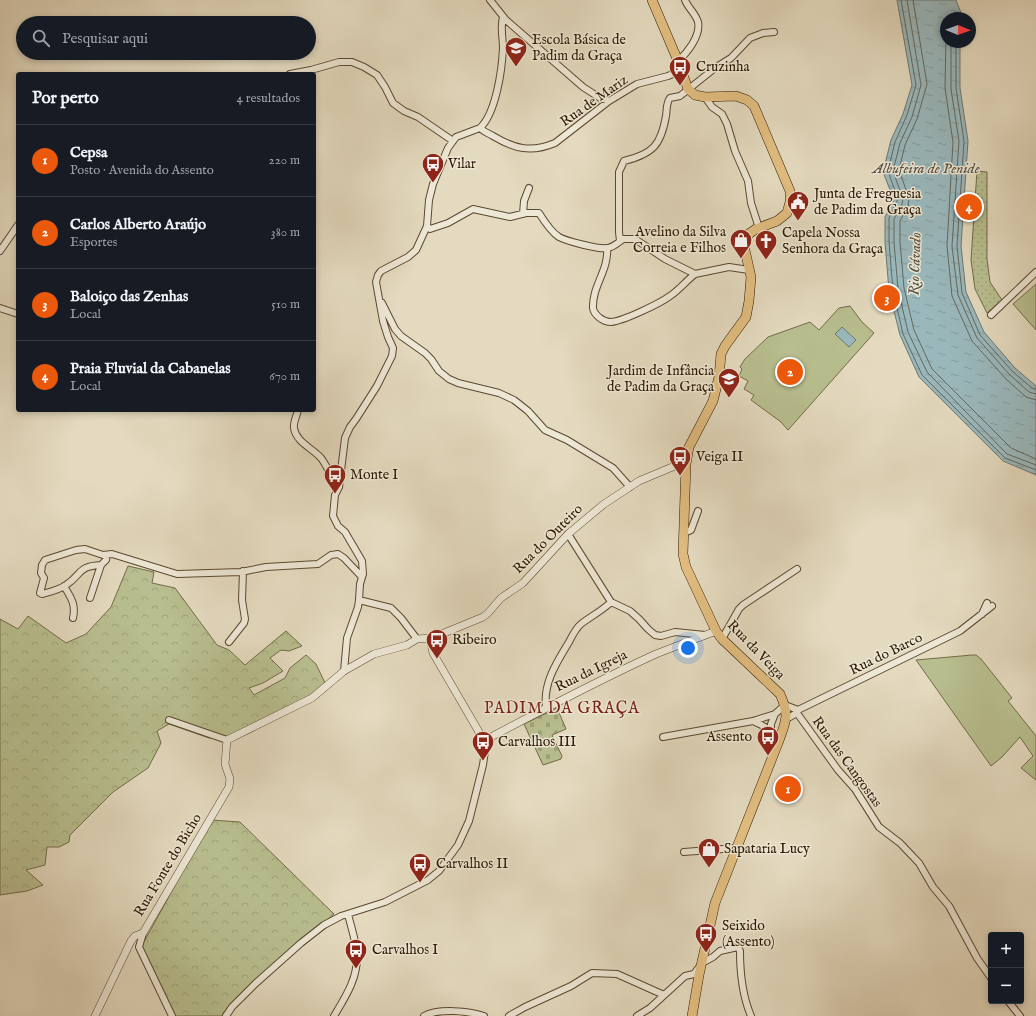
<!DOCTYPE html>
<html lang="pt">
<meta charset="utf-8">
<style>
body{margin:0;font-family:"IM FELL English",serif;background:#242831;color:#f1f3f6}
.controls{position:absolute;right:12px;bottom:12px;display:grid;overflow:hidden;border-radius:4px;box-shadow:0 2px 6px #0003}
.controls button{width:36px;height:36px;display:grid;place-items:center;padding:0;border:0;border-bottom:1px solid #363941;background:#171b24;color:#f1f3f6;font:20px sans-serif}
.compass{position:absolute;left:940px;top:12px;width:36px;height:36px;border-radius:50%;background:#171b24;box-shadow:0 2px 6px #0003;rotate:91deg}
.you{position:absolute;left:688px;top:648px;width:14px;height:14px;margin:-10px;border:3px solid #fff;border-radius:50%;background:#1a73e8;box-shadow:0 0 0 6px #1a73e833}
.badge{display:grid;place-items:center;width:26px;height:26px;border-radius:50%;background:#ea580c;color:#fff;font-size:13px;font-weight:700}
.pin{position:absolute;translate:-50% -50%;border:2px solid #fff;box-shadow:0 1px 4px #0006}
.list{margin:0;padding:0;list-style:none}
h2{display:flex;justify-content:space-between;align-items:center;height:52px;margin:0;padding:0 16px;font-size:17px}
h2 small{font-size:13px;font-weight:400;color:#9ea1a6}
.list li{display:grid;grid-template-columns:26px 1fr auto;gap:12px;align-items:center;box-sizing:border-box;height:72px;padding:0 16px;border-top:1px solid #363941}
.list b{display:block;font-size:15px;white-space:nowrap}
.list p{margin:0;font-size:13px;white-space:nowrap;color:#9ea1a6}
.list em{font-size:13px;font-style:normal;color:#9ea1a6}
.icon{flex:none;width:22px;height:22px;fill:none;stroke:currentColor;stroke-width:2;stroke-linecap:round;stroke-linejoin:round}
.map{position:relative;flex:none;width:1036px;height:1016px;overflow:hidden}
.search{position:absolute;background:#171b24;box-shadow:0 2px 6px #0003;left:16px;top:16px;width:300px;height:44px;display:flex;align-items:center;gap:10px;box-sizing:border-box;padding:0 14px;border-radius:22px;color:#9ea1a6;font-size:15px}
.panel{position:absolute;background:#171b24;box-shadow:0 2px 6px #0003;left:16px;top:72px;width:300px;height:340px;border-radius:4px}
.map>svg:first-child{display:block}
.grass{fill:#b8be8f;stroke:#726b48}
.forest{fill:url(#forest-crowns);stroke:#726b48}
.cemetery{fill:url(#cemetery-stones);stroke:#726b48}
.park{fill:url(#park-dots);stroke:#726b48}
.water{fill:url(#water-ripples);stroke:#6e7871}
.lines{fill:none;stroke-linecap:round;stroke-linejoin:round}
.shore{stroke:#64685e;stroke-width:1}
.minor-casing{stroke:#5b4830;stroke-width:8}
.tertiary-casing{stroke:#5b4830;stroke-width:8}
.primary-casing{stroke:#2d1801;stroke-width:10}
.minor{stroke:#ede7d5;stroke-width:6}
.tertiary{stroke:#ede7d5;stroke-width:7}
.primary{stroke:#e2bd80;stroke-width:9}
.labels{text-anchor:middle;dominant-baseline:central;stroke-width:3;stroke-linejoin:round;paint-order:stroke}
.poi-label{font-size:14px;fill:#2d1801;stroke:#ede7d5;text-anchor:start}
.street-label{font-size:14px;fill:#2d1801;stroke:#ede7d5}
.water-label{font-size:15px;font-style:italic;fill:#535042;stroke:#ede7d5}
.quarter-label{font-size:16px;letter-spacing:1px;fill:#7a1f14;stroke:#ede7d5}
</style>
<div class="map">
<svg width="1036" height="1016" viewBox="0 0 1036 1016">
<defs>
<pattern id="forest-crowns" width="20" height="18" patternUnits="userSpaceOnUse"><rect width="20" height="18" fill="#b8be8f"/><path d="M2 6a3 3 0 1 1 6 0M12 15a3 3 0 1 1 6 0" fill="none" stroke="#9ea37a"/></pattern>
<pattern id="cemetery-stones" width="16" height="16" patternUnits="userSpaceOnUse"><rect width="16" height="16" fill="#b8be8f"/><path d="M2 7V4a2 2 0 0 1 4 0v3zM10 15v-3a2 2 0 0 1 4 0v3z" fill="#9ea37a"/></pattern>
<pattern id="park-dots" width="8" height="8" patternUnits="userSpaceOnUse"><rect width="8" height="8" fill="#b8be8f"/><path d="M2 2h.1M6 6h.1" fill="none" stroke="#9ea37a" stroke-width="1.8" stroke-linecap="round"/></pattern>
<pattern id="water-ripples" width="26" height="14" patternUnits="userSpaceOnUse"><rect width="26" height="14" fill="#9ab8bc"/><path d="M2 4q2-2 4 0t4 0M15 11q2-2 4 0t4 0" fill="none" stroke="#859da0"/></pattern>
</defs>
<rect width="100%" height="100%" fill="#e4dabf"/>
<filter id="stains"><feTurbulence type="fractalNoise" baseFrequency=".005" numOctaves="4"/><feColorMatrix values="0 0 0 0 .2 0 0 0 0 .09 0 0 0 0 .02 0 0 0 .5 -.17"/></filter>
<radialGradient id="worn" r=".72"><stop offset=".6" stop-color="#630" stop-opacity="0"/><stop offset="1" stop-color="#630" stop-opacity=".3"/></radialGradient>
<!-- grass -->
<path class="grass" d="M1036,284V330L1013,304Z
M850,306L862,322L874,333L788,430L781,422L751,400L754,395L744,389L748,381L739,376L742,369L740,367L745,359L768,337L810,322L819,330L839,308Z
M972,655H976L981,659L1012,698L1008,701L1036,736V780L1021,768L1033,756L1020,737L1002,757L991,766L916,660Z"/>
<!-- forest -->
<path class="forest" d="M128,566L154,572L152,583L175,588L217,645L229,650L245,665L286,631L302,646L289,651L281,650L270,658L283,671L263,683L249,688L254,695L285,678L290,668L306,655L316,664L325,683L312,694L291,706L227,738H209L169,724L157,731L161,743L148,768L113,792L70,835L69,842L59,847H47L45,865L26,870L43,885L27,891L0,895V619L18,629L28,616L66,643L86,634L111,607Z
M211,820L240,822L334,914C311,933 288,952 265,972C250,985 233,998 222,1016H172L139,947L143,933L145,940Z"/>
<!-- cemetery -->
<path class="cemetery" d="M557,708L566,729L552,735L562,756L561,759L543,765L524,724Z"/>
<!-- park -->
<path class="park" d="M977,171L987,172V259L990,282L1002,300L987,313L975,289L971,260Z"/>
<!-- water -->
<path class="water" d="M897,0H956L961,13V18H946V42H960V88L968,141L961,246L966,292L984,332L1015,368L1036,386V475L1003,461L919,377L900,335L889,291L885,242V217L894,200L883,172L891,140L903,114L912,85Z
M842,327L856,340L849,347L835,334Z"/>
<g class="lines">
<!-- shore -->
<path class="shore" d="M901,0L916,85L907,115L895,142L888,171L898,199L889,218V242L893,290L903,334L922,375L1005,458L1036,470
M907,0L921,85L912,117L900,143L893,171L903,199L902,204L894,219V242L898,289L908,332L927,372L1007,454L1036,465
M913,0L927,84L917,119L905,145L899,170L909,198L908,206L900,221V242L904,288L914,330L932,369L1011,448L1036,459
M946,38L945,88L953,142L947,246L952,296L972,341L1006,379L1026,397L1036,400
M951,42V89L959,141L952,246L958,295L977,338L1009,374L1029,392L1036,394
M956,42V88L964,141L957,246L962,293L980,335L1012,371L1032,388L1036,389"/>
<!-- minor casing -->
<g class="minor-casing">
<path id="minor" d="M490,0L506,20L583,87L600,98L609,101
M678,61C687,53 701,36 698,22C696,14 688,8 685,0
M290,74L311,70L339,62H352L364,67L377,75L385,87L393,103L404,111L418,117L453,141
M705,97L712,107L722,114L727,124L735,151L748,181L751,203L759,228
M480,128C484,132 488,133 493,136C515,149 531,153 555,143L609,101L637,84L668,76L682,70
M480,128C496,113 502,70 503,48C503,38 500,27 503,17
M523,214L524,201L529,188
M427,226L430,229L448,223L473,209L510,217L526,213H539C544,221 551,232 559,237C566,241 600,250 608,248C614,247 619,242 623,239H635L665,259L695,274L729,267L749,270
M620,241L619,232V172L624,161C653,154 661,145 666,116C667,110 666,103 670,98L680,96L715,68L731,58L750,38L763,33L774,32
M607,248C609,270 592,286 593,308C594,315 603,322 611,322C623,321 659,304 670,296C679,290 686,281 695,274
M0,251L18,225
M382,303L395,329L401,336L425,353L431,359L439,371L449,379L458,383L499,393L514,400L528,411L545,430L567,440L613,468L630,487
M0,308L18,314
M991,315L1036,272
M298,410C297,415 293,423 294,428C296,442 312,448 321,458C328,467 332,480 339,487
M684,533L691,530L698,511
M568,534L611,602
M101,565C77,566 82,575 66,585C59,590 50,592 42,594L40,593L44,578L41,573L42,565L45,560L76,550L85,549L103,555L112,554L177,574L241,572L266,567L318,564L331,555L338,554L344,558L362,577
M64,586C71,598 76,604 73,618
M90,598L101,565L106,560L107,555
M359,600L391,608L401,618L417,639
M982,614L987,603
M722,639L739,609L743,605L797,569
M229,642L244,623L245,619L242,600L243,571
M344,671L347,638L358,607L359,600L360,584L363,574L362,561L345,532L338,526L333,516L335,495L339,487L345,438L350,427L356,419L377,386L392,356L393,348L388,337L383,321L376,282L378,275L381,271L408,257L416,250L427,226L429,200L433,184L448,148L456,137L480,128
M546,707C543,683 557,662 569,642C572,636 576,628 581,624C591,616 602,611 611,602L630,611L639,619L648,629L655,635L661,636L675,632L705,635
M797,713L838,770L855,789L879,827L900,843L919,863L933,887L949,906L977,958L991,978
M786,719L797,713L798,710L960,631L992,606
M169,720L227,740
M753,721C767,727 771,730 778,743
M771,731V724L775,714
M663,737L753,721L775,714L785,705L798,710
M684,852L736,848
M143,933L139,947L172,1016
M1008,1001L1020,1016
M226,1016L232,1007L255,984L301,943L324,925L341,916L385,902L428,880L439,871L458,845L469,821L483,765L486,744
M334,1016C346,996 358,978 357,954C356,941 351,927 348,914
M424,1016C439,1008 469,1011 484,1016
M509,1016L525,1007L571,986L592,973L617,974L664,995
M637,1016L650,1008L685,976L694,974L702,963L713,957L720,951L738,947L740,951C740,974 742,995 751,1016"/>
</g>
<!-- tertiary casing -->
<g class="tertiary-casing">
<path id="tertiary" d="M432,638L431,643L433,653L486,744
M486,744L489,738C544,709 599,680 656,654C676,646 696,639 716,631
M95,1016L131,941L135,936L143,933L229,787L230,779L225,764L227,740L312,698L344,671L374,654L407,645L417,639L432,638L483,617L488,613L501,598L523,583L568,534L604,504L639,481L677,465L686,464"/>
</g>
<!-- primary casing -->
<g class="primary-casing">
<path id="primary" d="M652,0L678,61L688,89L695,95L705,97L736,96L747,100L754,106L790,191V202L787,213L777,221L756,229L747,235L744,246L751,277L749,301L746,317L725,346L721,354L719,377L713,401L689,447L686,464L683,554L686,567L716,631L722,639L780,694C790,716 786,721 778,743L715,903L699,975L692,1016"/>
</g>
<!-- minor -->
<use href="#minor" class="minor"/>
<!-- tertiary -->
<use href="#tertiary" class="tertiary"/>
<!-- primary -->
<use href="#primary" class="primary"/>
</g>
<!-- icons -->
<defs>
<g id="school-pin" transform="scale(1.15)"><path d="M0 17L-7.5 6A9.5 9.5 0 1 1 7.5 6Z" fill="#8f2418" stroke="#ede7d5"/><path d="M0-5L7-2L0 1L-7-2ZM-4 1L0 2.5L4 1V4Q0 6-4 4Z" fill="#fff"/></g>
<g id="bus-pin" transform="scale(1.15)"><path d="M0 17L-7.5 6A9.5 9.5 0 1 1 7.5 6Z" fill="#8f2418" stroke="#ede7d5"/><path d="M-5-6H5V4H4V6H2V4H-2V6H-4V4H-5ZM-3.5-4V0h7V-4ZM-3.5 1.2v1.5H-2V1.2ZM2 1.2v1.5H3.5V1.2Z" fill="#fff"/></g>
<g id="civic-pin" transform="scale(1.15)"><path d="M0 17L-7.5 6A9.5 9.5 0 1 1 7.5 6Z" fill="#8f2418" stroke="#ede7d5"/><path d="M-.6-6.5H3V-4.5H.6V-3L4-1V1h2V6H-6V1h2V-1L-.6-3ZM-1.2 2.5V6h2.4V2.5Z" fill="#fff"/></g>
<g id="shop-pin" transform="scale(1.15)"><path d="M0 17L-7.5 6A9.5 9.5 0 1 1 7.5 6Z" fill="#8f2418" stroke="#ede7d5"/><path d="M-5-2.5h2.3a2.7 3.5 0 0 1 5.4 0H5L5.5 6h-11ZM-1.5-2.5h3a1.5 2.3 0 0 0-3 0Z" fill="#fff"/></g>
<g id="church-pin" transform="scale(1.15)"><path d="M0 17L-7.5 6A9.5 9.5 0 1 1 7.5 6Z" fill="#8f2418" stroke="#ede7d5"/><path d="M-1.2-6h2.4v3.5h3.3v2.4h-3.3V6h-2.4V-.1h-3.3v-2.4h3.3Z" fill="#fff"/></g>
</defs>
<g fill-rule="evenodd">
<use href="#school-pin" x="516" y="48"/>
<use href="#bus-pin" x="680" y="67"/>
<use href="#bus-pin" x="433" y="164"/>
<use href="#civic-pin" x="798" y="202"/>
<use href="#shop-pin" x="741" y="240"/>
<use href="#church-pin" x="766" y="241"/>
<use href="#school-pin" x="729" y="379"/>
<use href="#bus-pin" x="680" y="457"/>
<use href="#bus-pin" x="335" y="475"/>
<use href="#bus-pin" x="437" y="640"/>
<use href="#bus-pin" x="768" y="737"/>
<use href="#bus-pin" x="483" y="742"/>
<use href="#shop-pin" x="709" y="849"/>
<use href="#bus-pin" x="420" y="864"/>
<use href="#bus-pin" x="706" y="934"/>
<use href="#bus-pin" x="356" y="950"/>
</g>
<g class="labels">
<!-- poi labels -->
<g class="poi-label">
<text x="532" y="40">Escola Básica de<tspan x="532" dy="16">Padim da Graça</tspan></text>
<text x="696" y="67">Cruzinha</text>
<text x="448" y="164">Vilar</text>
<text x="814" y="194">Junta de Freguesia<tspan x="814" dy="16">de Padim da Graça</tspan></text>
<text x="726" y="232" text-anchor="end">Avelino da Silva<tspan x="726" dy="16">Correia e Filhos</tspan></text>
<text x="782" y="233">Capela Nossa<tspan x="782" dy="16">Senhora da Graça</tspan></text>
<text x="714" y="371" text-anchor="end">Jardim de Infância<tspan x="714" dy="16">de Padim da Graça</tspan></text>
<text x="696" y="457">Veiga II</text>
<text x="350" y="475">Monte I</text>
<text x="452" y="640">Ribeiro</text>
<text x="752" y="737" text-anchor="end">Assento</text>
<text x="498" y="742">Carvalhos III</text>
<text x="724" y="849">Sapataria Lucy</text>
<text x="436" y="864">Carvalhos II</text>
<text x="722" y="926">Seixido<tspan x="722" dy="16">(Assento)</tspan></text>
<text x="372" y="950">Carvalhos I</text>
</g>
<!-- street labels -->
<g class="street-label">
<text transform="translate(594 101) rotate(-35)">Rua de Mariz</text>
<text transform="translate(548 539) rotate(-45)">Rua do Outeiro</text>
<text transform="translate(756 650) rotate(46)">Rua da Veiga</text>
<text transform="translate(886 654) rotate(-26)">Rua do Barco</text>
<text transform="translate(591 671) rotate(-26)">Rua da Igreja</text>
<text transform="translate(847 762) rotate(54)">Rua das Cangostas</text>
<text transform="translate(168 865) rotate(-59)">Rua Fonte do Bicho</text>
</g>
<!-- water labels -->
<g class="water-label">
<text x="926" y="168">Albufeira de Penide</text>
<text transform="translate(915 264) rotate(-88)">Rio Cávado</text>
</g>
<!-- quarter labels -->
<g class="quarter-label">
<text x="562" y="709">PADIM DA GRAÇA</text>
</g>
</g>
<rect width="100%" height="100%" filter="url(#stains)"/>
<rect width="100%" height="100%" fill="url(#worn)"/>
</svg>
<div class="controls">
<button>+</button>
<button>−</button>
</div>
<svg class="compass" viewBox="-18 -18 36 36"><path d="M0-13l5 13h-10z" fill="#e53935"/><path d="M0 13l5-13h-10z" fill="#9ea1a6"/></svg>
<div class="you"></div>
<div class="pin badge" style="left:788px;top:789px">1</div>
<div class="pin badge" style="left:790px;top:372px">2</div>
<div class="pin badge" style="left:887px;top:298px">3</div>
<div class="pin badge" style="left:969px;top:207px">4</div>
<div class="search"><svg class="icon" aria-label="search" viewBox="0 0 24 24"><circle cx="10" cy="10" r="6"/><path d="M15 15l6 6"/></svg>Pesquisar aqui</div>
<section class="panel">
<h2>Por perto<small>4 resultados</small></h2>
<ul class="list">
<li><span class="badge">1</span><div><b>Cepsa</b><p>Posto · Avenida do Assento</p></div><em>220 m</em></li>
<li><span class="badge">2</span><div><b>Carlos Alberto Araújo</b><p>Esportes</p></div><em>380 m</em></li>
<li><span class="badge">3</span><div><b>Baloiço das Zenhas</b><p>Local</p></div><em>510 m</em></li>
<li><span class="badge">4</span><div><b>Praia Fluvial da Cabanelas</b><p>Local</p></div><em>670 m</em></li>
</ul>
</section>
</div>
